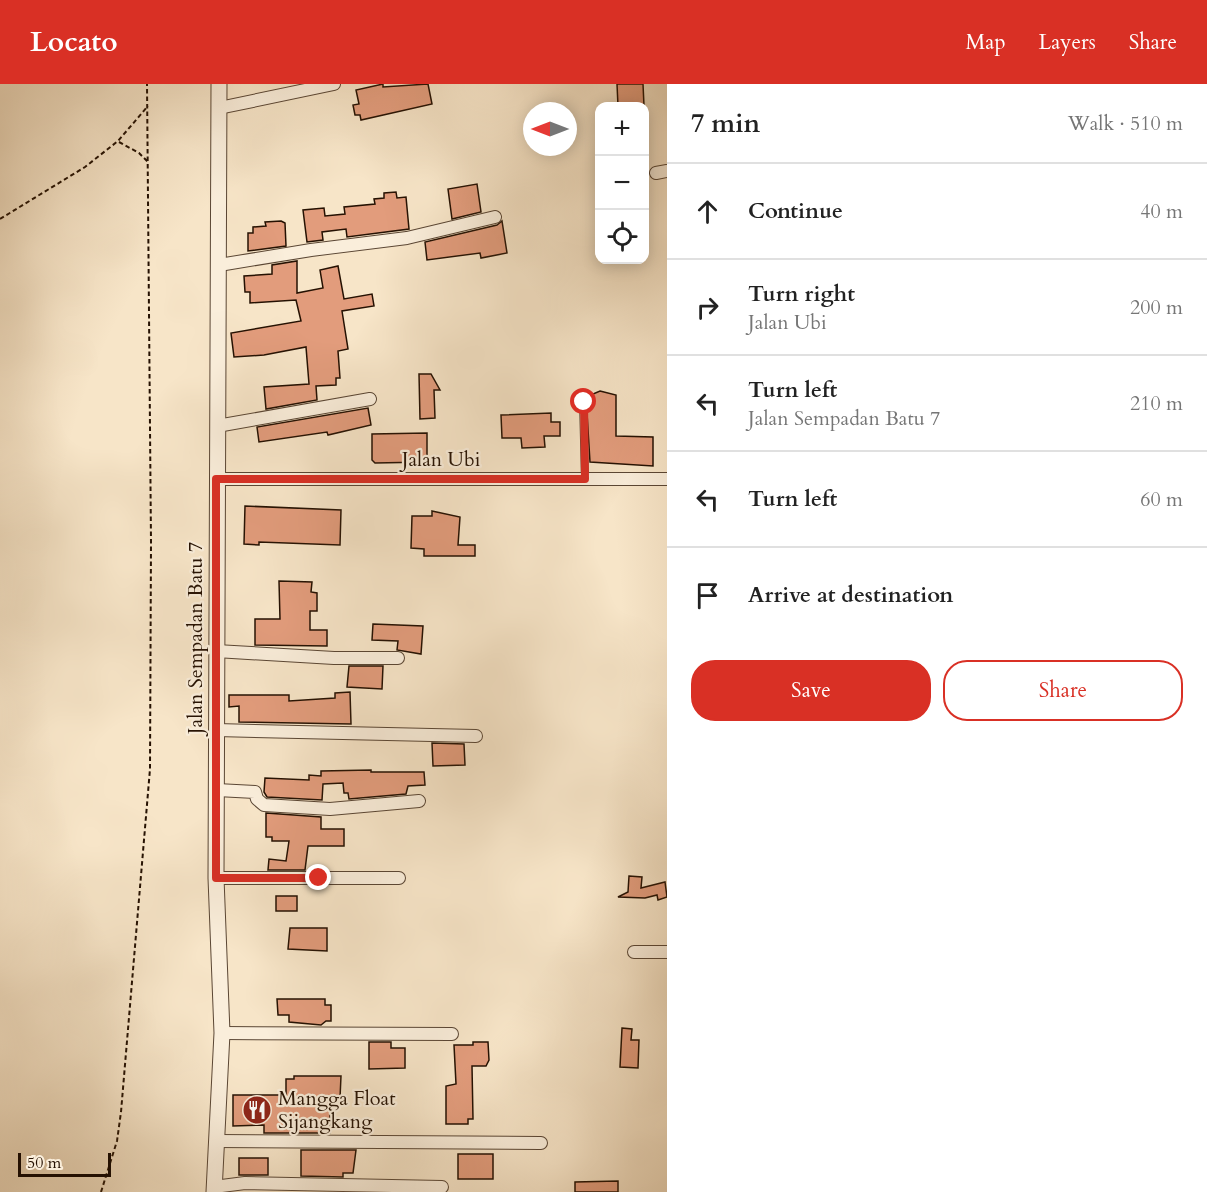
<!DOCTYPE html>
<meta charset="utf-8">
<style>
body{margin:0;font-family:Cardo,serif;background:#f6f6f6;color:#222}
.controls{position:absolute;right:18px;top:18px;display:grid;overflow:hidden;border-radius:12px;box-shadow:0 3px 15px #0003}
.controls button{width:54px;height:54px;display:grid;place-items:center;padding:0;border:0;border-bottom:2px solid #e0e0e0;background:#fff;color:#222;font:30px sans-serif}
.compass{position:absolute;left:523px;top:18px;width:54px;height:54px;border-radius:50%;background:#fff;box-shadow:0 3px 15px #0003;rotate:270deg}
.scale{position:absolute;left:18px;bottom:15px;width:93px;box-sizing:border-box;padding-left:6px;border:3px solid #251102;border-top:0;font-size:16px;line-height:21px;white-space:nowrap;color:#251102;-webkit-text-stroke:4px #faeedb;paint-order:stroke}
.stop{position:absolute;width:18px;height:18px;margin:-14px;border:4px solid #d93025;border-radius:50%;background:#fff}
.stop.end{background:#d93025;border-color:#fff;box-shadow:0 2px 6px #0008}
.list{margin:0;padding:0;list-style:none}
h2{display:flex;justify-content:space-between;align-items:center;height:78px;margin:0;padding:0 24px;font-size:26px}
h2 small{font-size:20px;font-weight:400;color:#767676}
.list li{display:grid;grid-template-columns:39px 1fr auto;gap:18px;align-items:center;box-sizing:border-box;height:96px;padding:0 24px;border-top:2px solid #e0e0e0}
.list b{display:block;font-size:22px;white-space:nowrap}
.list p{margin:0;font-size:20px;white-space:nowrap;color:#767676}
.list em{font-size:20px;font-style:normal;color:#767676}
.actions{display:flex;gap:12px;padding:18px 24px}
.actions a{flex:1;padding:14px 0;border:2px solid #d93025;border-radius:24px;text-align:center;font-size:21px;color:#d93025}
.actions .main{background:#d93025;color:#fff}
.icon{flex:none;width:33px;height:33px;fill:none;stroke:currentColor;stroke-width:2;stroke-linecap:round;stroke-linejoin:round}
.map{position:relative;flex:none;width:667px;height:1108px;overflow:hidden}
header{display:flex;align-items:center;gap:36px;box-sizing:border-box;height:84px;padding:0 30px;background:#d93025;color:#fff}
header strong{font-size:28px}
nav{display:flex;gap:33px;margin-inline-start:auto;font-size:21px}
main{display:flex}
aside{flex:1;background:#fff}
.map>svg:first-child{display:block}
.building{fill:#e29c7c;stroke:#251102;stroke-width:1.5}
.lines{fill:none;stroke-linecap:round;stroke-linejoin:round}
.service-casing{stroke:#5a4634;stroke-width:8}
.minor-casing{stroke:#5a4634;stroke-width:14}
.tertiary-casing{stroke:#5a4634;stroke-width:17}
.path{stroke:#251102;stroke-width:2;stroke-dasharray:4.5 3;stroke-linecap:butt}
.service{stroke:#faeedb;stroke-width:6}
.minor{stroke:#faeedb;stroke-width:12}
.tertiary{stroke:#faeedb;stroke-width:15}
.route{stroke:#d93025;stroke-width:8}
.labels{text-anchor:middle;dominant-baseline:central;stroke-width:4.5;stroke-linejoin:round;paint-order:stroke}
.street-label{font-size:20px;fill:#251102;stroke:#faeedb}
.poi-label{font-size:20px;fill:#251102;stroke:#faeedb;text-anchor:start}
</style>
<header>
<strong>Locato</strong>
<nav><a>Map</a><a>Layers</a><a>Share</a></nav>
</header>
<main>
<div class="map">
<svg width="667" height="1108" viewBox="0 0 667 1108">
<rect width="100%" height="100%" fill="#f7e5c8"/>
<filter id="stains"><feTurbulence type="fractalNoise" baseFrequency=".00333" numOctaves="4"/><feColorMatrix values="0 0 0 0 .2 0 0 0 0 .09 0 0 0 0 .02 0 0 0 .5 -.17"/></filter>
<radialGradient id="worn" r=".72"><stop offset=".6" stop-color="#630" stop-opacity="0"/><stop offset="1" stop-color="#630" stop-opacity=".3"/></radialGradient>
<!-- building -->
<path class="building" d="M383,0V3L428,0L432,20L361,36L360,31H355L353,21L359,20L356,6Z
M617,0H643L644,22H618Z
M477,100L481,128L452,135L448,105Z
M396,108L397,114L406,113L409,145L347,153L346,145L322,148L323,156L307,158L303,126L324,124L325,132L345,130L344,123L375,120L374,115L384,114V109Z
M281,137L285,139L286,162L248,167V149H253V143L266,142L265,138Z
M502,137L507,169L481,174L480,169L427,176L425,158L497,141Z
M297,177V209L323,204L320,186L338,182L344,215L372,210L374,222L342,227L348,265L338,267L340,294H336V301L316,302L317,316L266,325L264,303L309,300L306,263L264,271L234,273L231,249L301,237L296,216L250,219V208H245L244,192L272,190V181Z
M419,290H431L440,306H434L435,334L420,335Z
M600,307L616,311V352L653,353V382L590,378L586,313Z
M368,324L371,341L328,351L327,348L259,358L257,343Z
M551,329V338H560V352H544L545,363L522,364L521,354H502L501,331Z
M427,349V378L375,379L372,376V350Z
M245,422L341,426L340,461L259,458V461L244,460Z
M432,427L460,433L458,461H475V472H424V465L411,464L412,432H432Z
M279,497L312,498L311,508L317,509V527H310V546H327V562L255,561V535H280Z
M373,540L423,542L421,570L397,566L398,557L372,556Z
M349,582H383L382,605L347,603Z
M350,608L351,640L239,638V622L229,623V611H289V617L335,614V609Z
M432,659L464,660L465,681L433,682Z
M371,686V688H424L425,701L408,702L406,710L349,715L348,709H344L343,699L323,700L322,716L267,713L264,708L265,694L309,696V691L321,692V687Z
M266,729L321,733V745H344V762H308L305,786H268L269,775L286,777L289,757H272V753H266Z
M629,792L642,793L641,804L665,798L667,813L658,816L657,811L645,814L618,813L628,808Z
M276,812H297V827H276Z
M290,844H327V867L288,865Z
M277,915H325V921H331V937H326L321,941L289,938V931H278Z
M622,944L632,945L631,956H639L638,984L620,983Z
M369,958H391V964H405V984L369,985Z
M473,958H488L489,976L486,982H472L473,1035H468V1040H446V1002L456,1000L454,961H473Z
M294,992H341L340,1014H330V1049H264V1041L233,1042V1011H286V995H294Z
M301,1066H356L353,1089H343V1093L301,1092Z
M458,1070H493V1095H458Z
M239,1074H268V1091H239Z
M618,1097V1108H575V1098Z"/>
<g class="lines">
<!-- service casing -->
<g class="service-casing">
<path id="service" d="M583,318L585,395"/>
</g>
<!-- minor casing -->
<g class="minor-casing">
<path id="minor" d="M219,24L334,0
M656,89L667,87
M219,181L311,166L407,154L495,133
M217,342L370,315
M216,395H667
M216,567L334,574H398
M216,646L476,652
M217,706L255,708L257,715L264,721L330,725L419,717
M216,794H399
M634,868H667
M222,949L452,950
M216,1057L541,1059
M214,1103L245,1099L442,1103"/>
</g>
<!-- tertiary casing -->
<g class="tertiary-casing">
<path id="tertiary" d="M214,1108L222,949L216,794L219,0"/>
</g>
<!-- path -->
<path class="path" d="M119,58L139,69L148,78
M0,135L85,83L118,57L148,22
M101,1108L117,1057L121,1028L150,685L151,458L147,0"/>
<!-- service -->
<use href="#service" class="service"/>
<!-- minor -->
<use href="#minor" class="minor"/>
<!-- tertiary -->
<use href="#tertiary" class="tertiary"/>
</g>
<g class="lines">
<!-- route -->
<path class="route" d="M319,794H216V395H585L584,318"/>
</g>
<!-- icons -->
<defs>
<g id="restaurant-disc" transform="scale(1.5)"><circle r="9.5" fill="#8f2418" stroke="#faeedb"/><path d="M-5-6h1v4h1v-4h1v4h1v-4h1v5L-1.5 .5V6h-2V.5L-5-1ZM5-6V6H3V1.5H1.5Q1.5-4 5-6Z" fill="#fff"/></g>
</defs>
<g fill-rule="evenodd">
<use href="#restaurant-disc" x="257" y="1026"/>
</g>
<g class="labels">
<!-- street labels -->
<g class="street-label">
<text x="441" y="375">Jalan Ubi</text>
<text transform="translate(195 554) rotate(-90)">Jalan Sempadan Batu 7</text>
</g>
<!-- poi labels -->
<g class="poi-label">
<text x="278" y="1014">Mangga Float<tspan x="278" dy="23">Sijangkang</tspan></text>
</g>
</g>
<rect width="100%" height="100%" filter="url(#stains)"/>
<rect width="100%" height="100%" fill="url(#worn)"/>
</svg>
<div class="controls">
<button>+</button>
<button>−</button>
<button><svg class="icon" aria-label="locate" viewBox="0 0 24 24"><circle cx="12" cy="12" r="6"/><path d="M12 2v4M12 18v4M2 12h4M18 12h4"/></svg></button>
</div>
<svg class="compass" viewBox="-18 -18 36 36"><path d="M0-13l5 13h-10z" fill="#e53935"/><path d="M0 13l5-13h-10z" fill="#767676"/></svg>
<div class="scale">50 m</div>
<div class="stop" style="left:584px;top:318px"></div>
<div class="stop end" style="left:319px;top:794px"></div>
</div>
<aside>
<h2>7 min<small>Walk · 510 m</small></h2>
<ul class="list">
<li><svg class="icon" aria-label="ahead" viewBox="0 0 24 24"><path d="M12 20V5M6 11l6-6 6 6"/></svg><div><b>Continue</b></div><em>40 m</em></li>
<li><svg class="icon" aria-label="right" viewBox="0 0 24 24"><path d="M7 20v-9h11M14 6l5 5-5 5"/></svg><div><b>Turn right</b><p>Jalan Ubi</p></div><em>200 m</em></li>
<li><svg class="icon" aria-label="left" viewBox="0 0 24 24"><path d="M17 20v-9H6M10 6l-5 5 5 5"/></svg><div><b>Turn left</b><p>Jalan Sempadan Batu 7</p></div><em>210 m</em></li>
<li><svg class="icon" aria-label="left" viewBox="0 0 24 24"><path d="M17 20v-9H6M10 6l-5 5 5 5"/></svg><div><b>Turn left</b></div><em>60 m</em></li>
<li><svg class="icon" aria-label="arrive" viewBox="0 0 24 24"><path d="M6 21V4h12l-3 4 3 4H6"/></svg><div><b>Arrive at destination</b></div></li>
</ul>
<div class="actions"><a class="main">Save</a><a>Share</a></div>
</aside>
</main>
